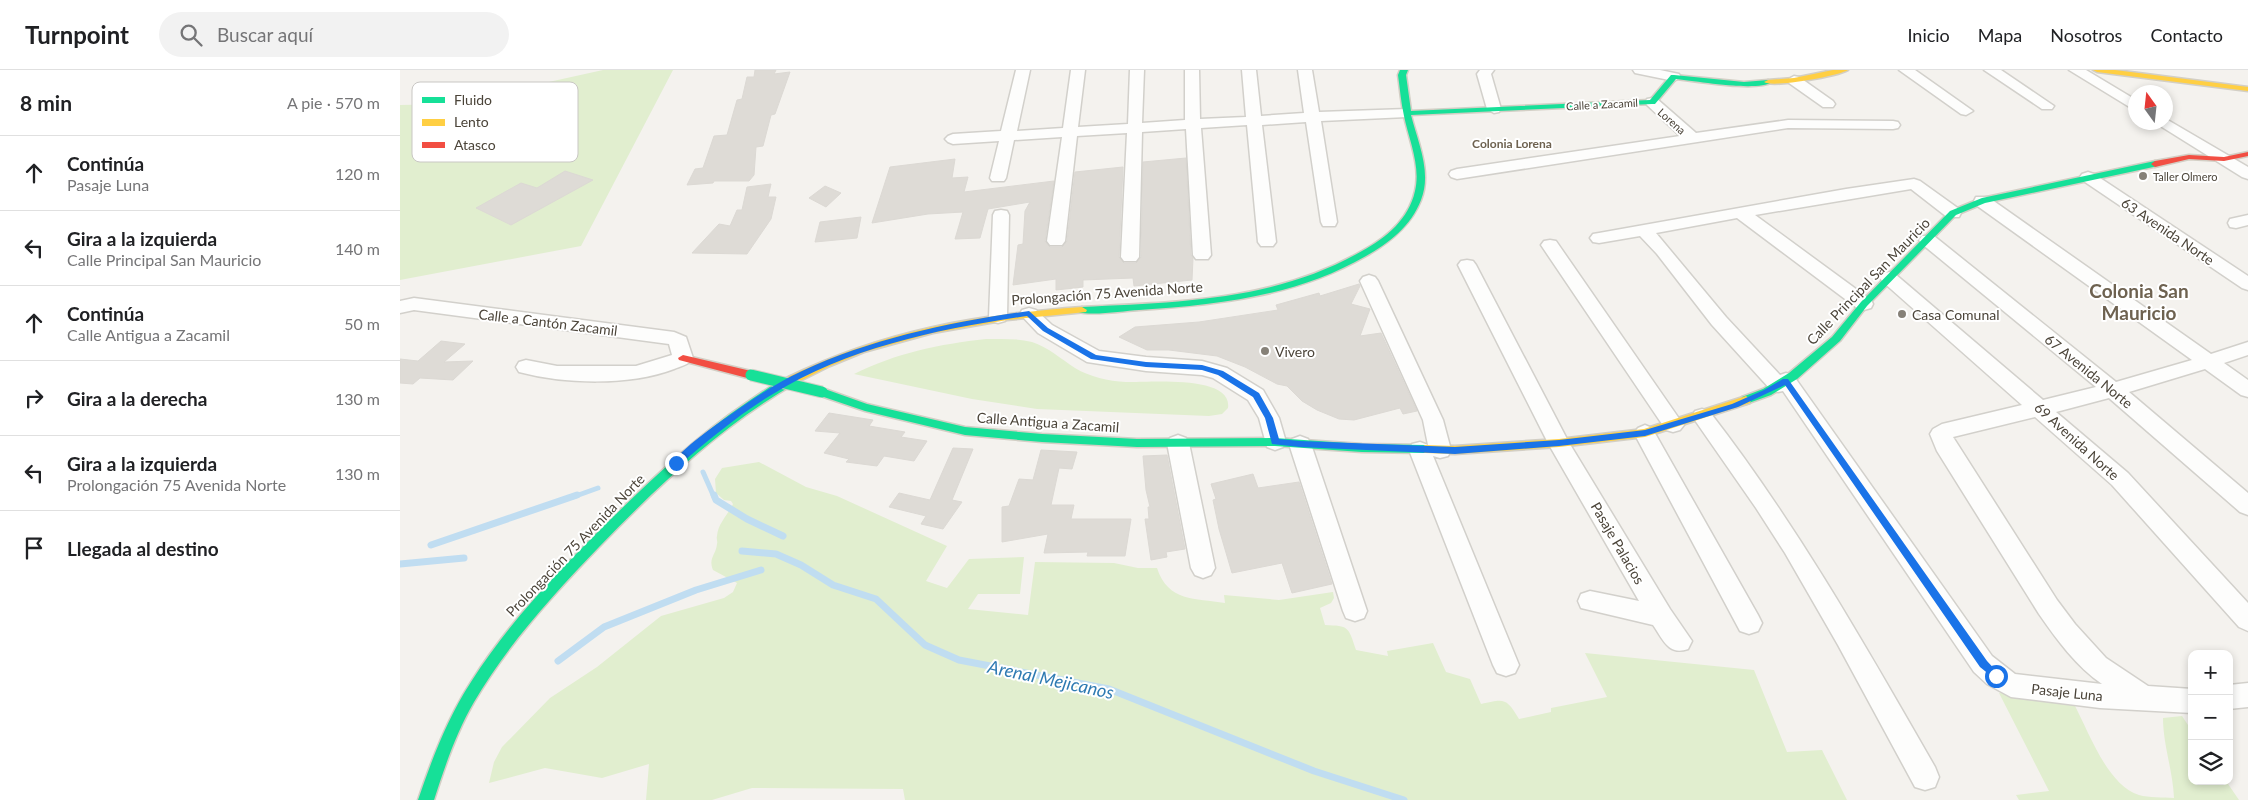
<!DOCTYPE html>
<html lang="es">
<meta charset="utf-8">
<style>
body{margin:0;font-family:Lato,sans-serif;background:#f2f2f2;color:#202124}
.controls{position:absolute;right:15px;bottom:15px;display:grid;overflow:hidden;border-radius:10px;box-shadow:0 2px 8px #0003}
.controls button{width:45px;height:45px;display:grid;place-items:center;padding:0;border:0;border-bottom:1px solid #e0e0e0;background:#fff;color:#202124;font:25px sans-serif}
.compass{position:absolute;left:1728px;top:15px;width:45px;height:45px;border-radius:50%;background:#fff;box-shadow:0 2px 8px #0003;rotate:345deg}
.stop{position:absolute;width:15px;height:15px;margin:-11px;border:4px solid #1a73e8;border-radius:50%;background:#fff}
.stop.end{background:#1a73e8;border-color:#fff;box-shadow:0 1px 5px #0008}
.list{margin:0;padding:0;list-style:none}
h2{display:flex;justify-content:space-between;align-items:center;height:65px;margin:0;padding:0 20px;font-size:21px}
h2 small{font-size:16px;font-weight:400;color:#757577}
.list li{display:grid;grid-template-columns:32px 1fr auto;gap:15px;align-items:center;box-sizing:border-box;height:75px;padding:0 20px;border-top:1px solid #e0e0e0}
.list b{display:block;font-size:19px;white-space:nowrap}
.list p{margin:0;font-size:16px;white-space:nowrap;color:#757577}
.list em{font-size:16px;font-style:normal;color:#757577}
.icon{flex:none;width:28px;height:28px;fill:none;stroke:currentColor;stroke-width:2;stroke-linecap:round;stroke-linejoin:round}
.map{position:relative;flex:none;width:1848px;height:730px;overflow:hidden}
header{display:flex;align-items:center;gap:30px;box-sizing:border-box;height:70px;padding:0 25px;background:#fff;border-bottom:1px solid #e0e0e0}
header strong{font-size:24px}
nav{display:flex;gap:28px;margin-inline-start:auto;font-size:18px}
.search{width:350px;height:45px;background:#f2f2f2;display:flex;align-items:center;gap:12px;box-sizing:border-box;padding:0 18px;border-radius:28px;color:#757577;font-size:19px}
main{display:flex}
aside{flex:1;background:#fff}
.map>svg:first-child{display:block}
.green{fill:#e1eecf}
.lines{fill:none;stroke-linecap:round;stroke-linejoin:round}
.stream-far1{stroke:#c0ddf1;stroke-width:5}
.stream{stroke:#c0ddf1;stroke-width:7}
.building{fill:#dedbd6;stroke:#dcd9d4}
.street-casing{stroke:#d2d0cb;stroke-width:3}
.fast-casing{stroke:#d3cfc5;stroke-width:3}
.slow-casing{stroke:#d3cfc5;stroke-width:3}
.jam-casing{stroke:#d3cfc5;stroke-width:3}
.street{fill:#fdfdfc;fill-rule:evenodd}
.fast{fill:#16e098;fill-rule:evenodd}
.slow{fill:#ffcf43;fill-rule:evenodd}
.jam{fill:#f24e42;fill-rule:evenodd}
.fast-bridge-casing{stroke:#d3cfc5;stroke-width:13;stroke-linecap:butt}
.fast-bridge{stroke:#16e098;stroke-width:11}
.route{fill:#1a73e8}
.poi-dot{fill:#868178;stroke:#fff;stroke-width:2}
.labels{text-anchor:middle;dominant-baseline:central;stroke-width:4;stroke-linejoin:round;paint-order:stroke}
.far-street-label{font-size:11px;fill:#4b4439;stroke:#fff}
.far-poi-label{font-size:11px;fill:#4b4439;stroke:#fff;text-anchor:start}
.far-neighbourhood-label{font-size:12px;font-weight:bold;fill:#6e6250;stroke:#fff}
.street-label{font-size:14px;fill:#4b4439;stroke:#fff}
.poi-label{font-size:14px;fill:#4b4439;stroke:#fff;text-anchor:start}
.near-water-label{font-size:18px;font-style:italic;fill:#2e7ab2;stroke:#fff}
.district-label{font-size:19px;font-weight:bold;fill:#6e6250;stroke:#fff}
.key{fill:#fff;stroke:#c9c7c4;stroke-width:1}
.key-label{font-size:14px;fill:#4b4439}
</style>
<header>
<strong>Turnpoint</strong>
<div class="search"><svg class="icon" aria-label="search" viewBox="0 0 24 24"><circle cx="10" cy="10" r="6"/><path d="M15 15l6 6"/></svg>Buscar aquí</div>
<nav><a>Inicio</a><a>Mapa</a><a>Nosotros</a><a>Contacto</a></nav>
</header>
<main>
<aside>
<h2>8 min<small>A pie · 570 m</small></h2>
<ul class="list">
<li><svg class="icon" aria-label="ahead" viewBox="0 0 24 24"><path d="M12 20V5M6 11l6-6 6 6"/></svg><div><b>Continúa</b><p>Pasaje Luna</p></div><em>120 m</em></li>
<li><svg class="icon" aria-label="left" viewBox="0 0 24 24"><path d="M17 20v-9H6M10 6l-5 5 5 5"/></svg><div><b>Gira a la izquierda</b><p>Calle Principal San Mauricio</p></div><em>140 m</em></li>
<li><svg class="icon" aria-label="ahead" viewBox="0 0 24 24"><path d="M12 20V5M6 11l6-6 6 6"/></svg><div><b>Continúa</b><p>Calle Antigua a Zacamil</p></div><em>50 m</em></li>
<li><svg class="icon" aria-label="right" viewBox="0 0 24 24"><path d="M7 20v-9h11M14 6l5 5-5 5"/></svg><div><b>Gira a la derecha</b></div><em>130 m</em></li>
<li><svg class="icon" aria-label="left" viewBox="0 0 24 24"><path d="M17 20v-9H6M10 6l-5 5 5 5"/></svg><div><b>Gira a la izquierda</b><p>Prolongación 75 Avenida Norte</p></div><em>130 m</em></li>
<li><svg class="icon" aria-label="arrive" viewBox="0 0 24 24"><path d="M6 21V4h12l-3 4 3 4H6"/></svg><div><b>Llegada al destino</b></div></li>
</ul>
</aside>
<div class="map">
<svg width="1848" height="730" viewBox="0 0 1848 730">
<rect width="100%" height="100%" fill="#f4f2ee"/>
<!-- green -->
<path class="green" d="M203,0H273L181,176L0,210V35L49,34Z
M586,269C601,269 617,268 632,272C648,277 661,289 675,298C690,307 708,311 726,312C746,313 833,304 828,338L822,344L809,346L637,339L572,329L454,304C496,283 540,274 586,269Z
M359,392L406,417L437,426L547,476L526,511L547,518L569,489L624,487L620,524H578L568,539L628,545L635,492L714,493L738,498H757C768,532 795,528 825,533L824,525L879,530L933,522L934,528L931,533L920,538L925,555C949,556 948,556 956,580L988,586L987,581L1033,573L1046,602L1070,609L1081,634C1104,629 1106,627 1119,649L1151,642V638L1207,627L1185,583L1354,600L1387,682L1422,680L1447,730H505L503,719L352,718L312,730H246L249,694L202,708L145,698L89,713L94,692L102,677L150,628L197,597L261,546L324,528L333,522L337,513L313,500C308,488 316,485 317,474C318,471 316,469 317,466C318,453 328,445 333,434L331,431L324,430L316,423L315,409L322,398Z
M1599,623L1665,629L1674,634C1689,662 1707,715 1739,725C1749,728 1763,727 1774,728C1773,701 1763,675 1763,648L1782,646L1792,661V711H1826L1839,730H1619L1616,725L1649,721Z"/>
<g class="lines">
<!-- stream-far1 -->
<path class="stream-far1" d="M303,402L314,427
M173,427L198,418"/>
<!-- stream -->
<path class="stream" d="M314,425L316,430L347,449L383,466
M31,475L177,425
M342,481L376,484L401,495L433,515L476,529L525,575L559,590L709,619L914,701L1004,730
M0,494L64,488
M158,591L204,557L296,520L361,500"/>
</g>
<!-- building -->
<path class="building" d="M355,0H376L374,4L390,2L375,44L371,45L363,76L356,77L354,105L349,111H314L313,113L287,115L295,99L303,98L314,66L327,65L337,30L342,29L347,7H354Z
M786,88L791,185L793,188L792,210L734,216L733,208L683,210V217L656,220V209L613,215L618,175L623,174L625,141L630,132L588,139L580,168L555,169L563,142L528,144L472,153L490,97L555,89L552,108L568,107L564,122L654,111L645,171L650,177H662L667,171L675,102L723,97L719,187L724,193H736L741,187L743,92Z
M165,101L193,110L111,155L76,138L121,113L137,118Z
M371,114L368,127H376L371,149L347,184L292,183L319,154L330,156L337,140H342L347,117Z
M425,116L441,123L426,137L409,128Z
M461,147L457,168L415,172L420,152Z
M959,214L960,216L951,234L970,239L960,266L981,263L1017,341L1003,344L1000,338L954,350L939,349L917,340L902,331L887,316L877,314L845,297L817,286L769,280H747L719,267L735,257L799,252L878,240L876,235L919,223L920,226Z
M41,271L65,274L44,292L73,291L53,310L20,308L13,314L0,313V289L18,291Z
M429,343L473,350L469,356L505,362L501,367L527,371L514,391L484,386L477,396L446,392L449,389L424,383L440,363L415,361Z
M553,378L573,379L552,430L562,432L543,459L521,454L526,446L489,437L499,423L530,430Z
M641,380L677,382L672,399L659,398L651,435H674L671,449H731L725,486H687L688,482L644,483L648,464L602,472V437L609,436L619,409L633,410Z
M767,385L785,479L766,482L767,487L751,490L745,449H749L748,437H750L746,420L743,386Z
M853,404L858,418L899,412L932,514L892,523L882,493L832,503L819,459L813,430L816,429L811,414Z"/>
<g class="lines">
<!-- street casing -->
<g class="street-casing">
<path id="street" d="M616,0H630L617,61L663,58L671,0H685L678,57L728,54L730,0H744L742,53L785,50V0H799L800,49L846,47L842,0H856L861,46L904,43L898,0H912L919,42L1007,39L1014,43L1007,47L921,51L937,152L935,156H923L921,152L906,52L862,55L876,172L873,176H861L858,172L847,55L801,58L811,185L808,189H796L793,185L786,59L742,62L739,187L736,191H724L721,187L727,63L677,66L665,171L662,175H650L647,171L662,67L614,70L606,108L604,111H592L590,108L599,71L553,74L548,72L545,69L548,66L553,64L601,61Z
M1080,0H1094L1091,4L1101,39L1099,42L1094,43L1087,39L1077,4Z
M1233,0H1260L1279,4L1281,7L1274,11L1235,3Z
M1499,0H1515L1573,41L1566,45L1561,44Z
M1584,0H1601L1654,36L1652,39H1642Z
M1669,0H1686L1736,30V41Z
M1394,6L1399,7L1433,31L1435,34L1433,37H1423L1389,13L1387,10Z
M1252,28L1257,29L1296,63L1388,50L1493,51L1498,52L1500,55L1498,58L1493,59L1388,58L1057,109L1051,107L1049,104L1051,101L1057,99L1280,66L1247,35L1245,32L1247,29Z
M1766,49L1848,97V109L1842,107L1754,52H1766Z
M1688,102L1694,104L1848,206V220L1842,218L1682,110L1680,107L1682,104Z
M1514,109L1520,111L1559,139L1561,143L1559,147H1547L1511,119L1355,145L1471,230L1473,234L1471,238L1464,240L1457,238L1337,148L1256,163L1326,247L1380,305L1386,303L1393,305L1592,586L1615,604L1702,614C1676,596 1657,570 1639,544L1537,381L1530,364L1533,359L1542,354L1622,335L1483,212L1480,208L1483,204L1489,202L1495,204L1643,330L1696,317L1522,174L1519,170L1522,166H1534L1716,312L1792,290L1576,135L1574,131L1576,127H1588L1811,284L1848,272V285L1824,293L1848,310V327L1841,325L1805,299L1729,322L1848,423V445L1840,442L1709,328L1656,342L1728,403L1848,533V561L1839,557L1712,415L1635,347L1553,367L1657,530L1675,554L1706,588L1748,616L1792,619V643L1700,638L1611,627L1587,614L1574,602L1383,321L1378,322L1371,320L1312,255L1257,184L1240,166L1199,173L1193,172L1190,168L1193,164L1199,163L1446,119Z
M601,140L607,141L609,145L607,247L605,251L598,253L591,251L589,247L593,145L595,141Z
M1848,145V155L1836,158L1830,157L1828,153L1830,149Z
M1150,170L1156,171L1280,350L1284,355L1280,360L1273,362L1266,360L1141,175L1144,171Z
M1067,190L1073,191L1076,195L1168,371L1270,539L1292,571L1288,579C1268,586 1263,569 1253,555L1181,538L1178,531L1181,524L1190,521L1239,531L1148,373L1058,195L1061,191Z
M969,205L975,207L978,211L1043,350L1051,380L1048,386L1040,388L1033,386L1119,595L1115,603L1106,606L1097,603L1093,595L1009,380L1012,374L1020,372L1028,375L1023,350L960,211L963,207Z
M14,228L274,262L286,267L293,288C289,295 281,296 274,299C230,316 164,314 119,302L116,297L119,292L126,290L157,296H236L272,285L269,274L14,240L0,243V231Z
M629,238L636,240L652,255L699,281L746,287L802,291L827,298L863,320L879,348L886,372L883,377L875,380L867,377L859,348L848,330L813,308L802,305L746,301L687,292L638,263L620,244L622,240Z
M1302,339L1309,341C1396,453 1465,575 1535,697L1539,707L1535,717L1525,720L1515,717L1438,575L1385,483L1356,438L1292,346L1295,341Z
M1245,355L1252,358L1358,545L1362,553L1358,561L1349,564L1340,561L1234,363L1238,358Z
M778,365L786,368L789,373L815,498L811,505L803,508L795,505L791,498L767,373L770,368Z
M900,366L908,369L911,374L967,541L964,548L955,551L946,548L943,541L889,374L892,369Z
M1848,613V637L1829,639V615Z"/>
</g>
<!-- fast casing -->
<g class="fast-casing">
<path id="fast" d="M1000,0H1008L1006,5L1011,41L1250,30L1271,5H1274L1344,12L1368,10L1372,12C1357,22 1296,11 1276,9L1255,34H1252L1011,45C1018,73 1032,102 1021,130C1011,156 989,173 966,186C897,226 818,235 739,240C723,241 693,246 678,242L677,240L682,237C779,232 875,231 962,181C986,168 1009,149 1015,121C1021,96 1009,70 1004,46C1001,33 1000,19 998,5Z
M1755,91L1758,92V96L1585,133L1556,145L1467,236L1440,271L1397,309L1371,325L1346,334L1341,330L1342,327L1363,319L1389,303L1432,267L1461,232L1550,141L1582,128Z
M392,306L396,307L397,310L396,313C321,356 259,415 199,477C153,525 108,574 74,632C56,663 45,696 34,730H18C32,689 47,649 71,612C109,552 160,499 211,449C254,407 297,366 346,333C360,324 376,311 392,306Z
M422,318L467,334L565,357L642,364L737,369L875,368L962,374L1025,375L1031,379L1025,383L962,382L875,376L737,377L642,372L565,365L465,341L418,325L417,322L418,319Z"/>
</g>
<!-- slow casing -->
<g class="slow-casing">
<path id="slow" d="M1433,0H1448C1438,6 1373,18 1364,12L1368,10L1394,8Z
M1693,0H1715L1848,17V21L1697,2Z
M682,237L687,240L686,242L607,250L533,263L464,282L430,296L396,313L392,314L387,310L388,307C486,260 574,245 682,237Z
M1346,326L1351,330L1350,333L1245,367L1159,377L1055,384L1025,383L1019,379L1025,375L1055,376L1159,369L1244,359Z"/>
</g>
<!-- jam casing -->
<g class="jam-casing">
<path id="jam" d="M1848,82V86L1824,91L1789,89L1755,97L1751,94L1755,91L1789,85L1824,87Z
M283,285L351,301L356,305L351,309L279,290L278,288Z"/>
</g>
<!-- street -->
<use href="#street" class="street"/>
<!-- fast -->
<use href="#fast" class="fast"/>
<!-- slow -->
<use href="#slow" class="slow"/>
<!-- jam -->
<use href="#jam" class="jam"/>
<!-- fast-bridge casing -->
<g class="fast-bridge-casing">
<path id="fast-bridge" d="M351,305L422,322"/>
</g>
<!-- fast-bridge -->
<use href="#fast-bridge" class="fast-bridge"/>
</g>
<!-- route -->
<path class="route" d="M629,241L648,258L696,285L746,292L802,295L823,301L859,323L873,348L879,369L900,371L1055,377L1159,370L1245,360L1332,334L1364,320L1383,309H1388L1587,591L1601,606L1596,610L1580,597L1385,315L1338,337L1245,366L1159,376L1055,384L900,377L872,374L865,348L853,327L818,305L802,300L746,297L691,289L643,261L627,246C539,259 450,277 373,324C339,344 309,370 279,395H273L272,393C283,378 314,356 330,345C353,329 376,313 402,301C473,268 551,252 629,241Z"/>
<!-- markers -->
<g class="poi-dot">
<circle cx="1743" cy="106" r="5"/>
<circle cx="1502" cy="244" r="5"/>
<circle cx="865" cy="281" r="5"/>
</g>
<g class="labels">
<!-- far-street labels -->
<g class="far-street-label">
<text transform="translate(1202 34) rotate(-3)">Calle a Zacamil</text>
<text transform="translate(1272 51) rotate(42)">Lorena</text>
</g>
<!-- far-poi labels -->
<g class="far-poi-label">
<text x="1753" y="106">Taller Olmero</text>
</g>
<!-- far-neighbourhood labels -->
<g class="far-neighbourhood-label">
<text x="1112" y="73">Colonia Lorena</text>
</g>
<!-- street labels -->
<g class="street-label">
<text transform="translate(1768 161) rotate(34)">63 Avenida Norte</text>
<text transform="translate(1468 211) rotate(-46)">Calle Principal San Mauricio</text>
<text transform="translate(707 223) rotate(-4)">Prolongación 75 Avenida Norte</text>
<text transform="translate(148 252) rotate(7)">Calle a Cantón Zacamil</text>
<text transform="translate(1689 301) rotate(39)">67 Avenida Norte</text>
<text transform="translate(648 352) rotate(4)">Calle Antigua a Zacamil</text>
<text transform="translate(1677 371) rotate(42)">69 Avenida Norte</text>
<text transform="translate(1218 473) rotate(60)">Pasaje Palacios</text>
<text transform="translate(175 475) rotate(-46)">Prolongación 75 Avenida Norte</text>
<text transform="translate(1667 622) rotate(6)">Pasaje Luna</text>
</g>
<!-- poi labels -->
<g class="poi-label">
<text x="1512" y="244">Casa Comunal</text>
<text x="875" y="281">Vivero</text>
</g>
<!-- near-water labels -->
<g class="near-water-label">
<text transform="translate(651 609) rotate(12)">Arenal Mejicanos</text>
</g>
<!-- district labels -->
<g class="district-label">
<text x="1739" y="220">Colonia San<tspan x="1739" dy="22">Mauricio</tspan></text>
</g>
</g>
<!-- legend -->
<rect x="12" y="12" width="166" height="80" rx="8" class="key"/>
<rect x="22" y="27" width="23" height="6" fill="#16e098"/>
<rect x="22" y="49" width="23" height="7" fill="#ffcf43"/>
<rect x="22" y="72" width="23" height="6" fill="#f24e42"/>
<g class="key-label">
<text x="54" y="35">Fluido</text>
<text x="54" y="57">Lento</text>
<text x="54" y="80">Atasco</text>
</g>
</svg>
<div class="controls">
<button>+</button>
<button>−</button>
<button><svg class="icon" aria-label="layers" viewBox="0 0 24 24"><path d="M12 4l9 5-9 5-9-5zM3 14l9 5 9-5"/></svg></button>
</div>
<svg class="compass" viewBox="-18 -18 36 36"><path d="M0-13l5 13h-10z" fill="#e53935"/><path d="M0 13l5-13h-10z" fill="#757577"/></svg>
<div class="stop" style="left:1596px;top:606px"></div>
<div class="stop end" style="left:276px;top:393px"></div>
</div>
</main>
